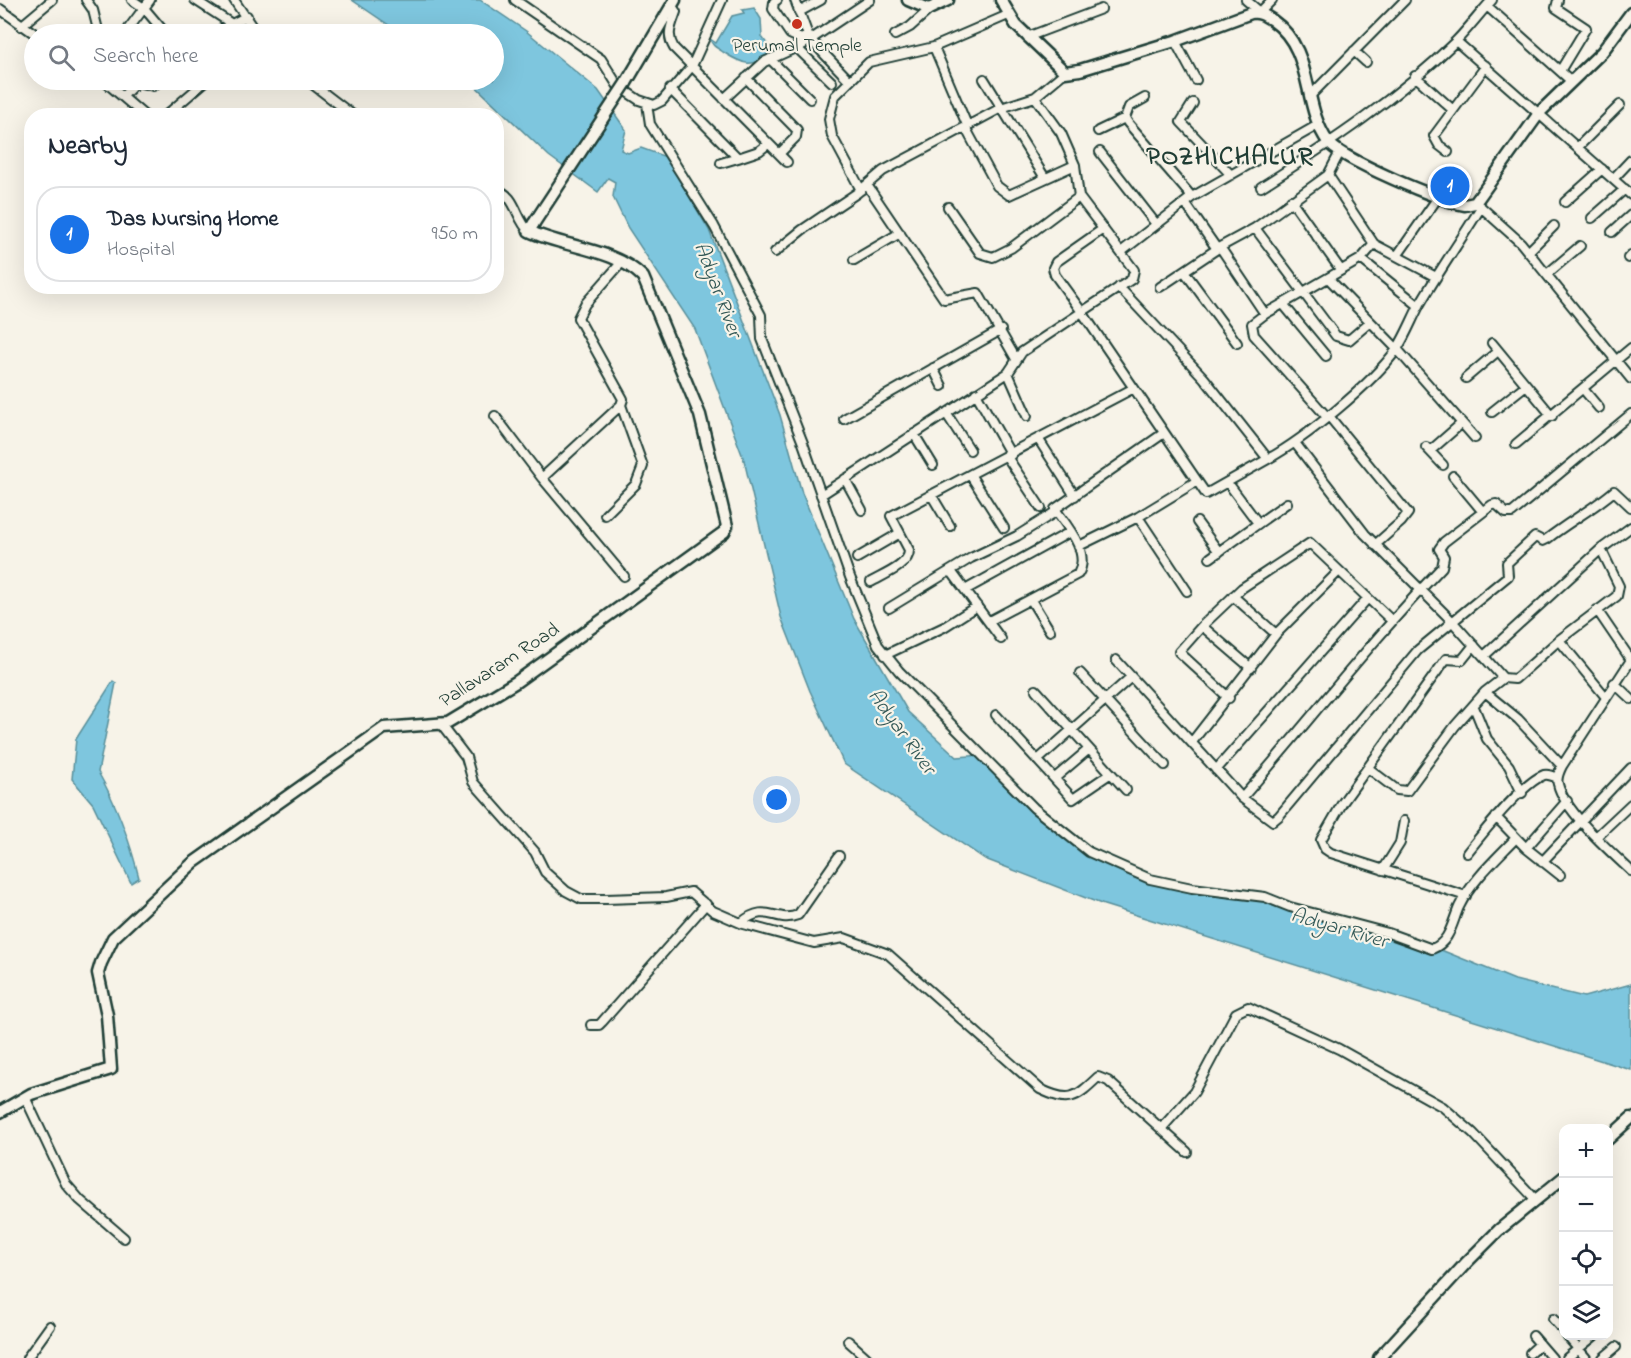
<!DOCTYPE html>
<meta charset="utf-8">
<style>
body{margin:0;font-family:"Indie Flower",sans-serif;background:#f6f6f7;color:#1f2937}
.controls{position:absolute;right:18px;bottom:18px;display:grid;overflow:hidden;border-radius:12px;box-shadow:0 6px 24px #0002}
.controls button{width:54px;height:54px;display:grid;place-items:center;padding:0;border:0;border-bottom:2px solid #e0e1e3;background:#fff;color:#1f2937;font:30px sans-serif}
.you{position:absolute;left:777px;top:800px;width:21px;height:21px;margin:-15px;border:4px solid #fff;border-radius:50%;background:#1a73e8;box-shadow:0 0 0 9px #1a73e833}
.badge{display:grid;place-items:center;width:39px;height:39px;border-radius:50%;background:#1a73e8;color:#fff;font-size:20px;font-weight:700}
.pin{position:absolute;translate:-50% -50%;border:3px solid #fff;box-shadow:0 2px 6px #0006}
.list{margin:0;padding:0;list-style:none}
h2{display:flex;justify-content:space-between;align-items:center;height:78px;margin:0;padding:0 24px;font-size:26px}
h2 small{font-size:20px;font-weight:400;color:#747a83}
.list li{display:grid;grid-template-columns:39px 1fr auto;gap:18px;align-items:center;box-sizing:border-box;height:96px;margin:0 12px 12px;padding:0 12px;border:2px solid #e0e1e3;border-radius:24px}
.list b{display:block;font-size:22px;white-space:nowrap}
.list p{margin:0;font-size:20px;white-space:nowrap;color:#747a83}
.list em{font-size:20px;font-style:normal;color:#747a83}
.icon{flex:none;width:33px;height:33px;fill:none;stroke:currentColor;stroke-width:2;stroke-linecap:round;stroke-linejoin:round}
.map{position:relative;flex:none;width:1631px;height:1358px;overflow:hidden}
.search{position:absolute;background:#fff;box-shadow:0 6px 24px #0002;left:24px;top:24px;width:480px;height:66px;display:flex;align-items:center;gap:15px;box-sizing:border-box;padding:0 21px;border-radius:33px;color:#747a83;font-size:22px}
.panel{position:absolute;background:#fff;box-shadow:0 6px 24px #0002;left:24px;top:108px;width:480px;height:186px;border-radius:24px}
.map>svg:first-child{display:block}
.water{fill:#7ec6de;stroke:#588f9a;stroke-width:1.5}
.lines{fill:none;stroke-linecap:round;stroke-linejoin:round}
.street-casing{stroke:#1f3d34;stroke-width:12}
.secondary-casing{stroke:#1f3d34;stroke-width:15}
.street{stroke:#f7f3e8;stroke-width:8}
.secondary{stroke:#f7f3e8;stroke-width:10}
.secondary-bridge-casing{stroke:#1f3d34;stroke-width:15;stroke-linecap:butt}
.secondary-bridge{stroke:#f7f3e8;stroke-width:10}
.poi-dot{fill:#c8321e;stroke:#f7f3e8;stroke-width:2}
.labels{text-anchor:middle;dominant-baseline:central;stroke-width:4.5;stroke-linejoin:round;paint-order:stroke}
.poi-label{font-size:20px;fill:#1f3d34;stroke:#f7f3e8}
.street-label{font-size:20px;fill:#1f3d34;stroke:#f7f3e8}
.water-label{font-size:21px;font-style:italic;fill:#325856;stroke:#f7f3e8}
.district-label{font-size:26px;font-weight:bold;letter-spacing:1.5px;fill:#1f3d34;stroke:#f7f3e8}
</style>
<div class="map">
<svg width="1631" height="1358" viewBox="0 0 1631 1358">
<rect width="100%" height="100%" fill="#f7f3e8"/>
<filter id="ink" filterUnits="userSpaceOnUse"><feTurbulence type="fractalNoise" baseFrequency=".0167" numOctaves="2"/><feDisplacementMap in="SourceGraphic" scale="12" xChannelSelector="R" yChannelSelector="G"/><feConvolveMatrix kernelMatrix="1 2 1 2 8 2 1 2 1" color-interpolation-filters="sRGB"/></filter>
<g filter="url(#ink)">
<!-- water -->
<path class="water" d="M352,0H480L526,31L598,90L626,130L621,150L628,153L641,148L666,157L709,230L780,415L802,493L854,619L908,712L957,757L983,755L1024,798L1090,854L1158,882L1287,903L1441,950L1515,980L1584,997L1631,984V1070L1104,905L985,859L844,764L810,691L781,617L744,460L695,329L628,228L613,197L615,182L608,178L598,192L549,156L469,80H494V34H402Z
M754,8L761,19L762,37L773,52C752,69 744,65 723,52C716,47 713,47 710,39L716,43L732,16L744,13L742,10Z
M113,681L116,683L98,772C117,805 130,841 139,878L131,883L93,804L72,779L76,739Z"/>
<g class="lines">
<!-- street casing -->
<g class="street-casing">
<path id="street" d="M86,0L93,10L99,34
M132,0L144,8L166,34
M195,0L232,24
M234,0L257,34
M515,0L601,59L618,86L639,100L654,105L662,101L692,66L722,0
M777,0L774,2L773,9L790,34L801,39L808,36
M795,0L809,38L849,80
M1246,0L1260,12L1272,0
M1558,0L1556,8L1586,28L1560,71
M672,6L676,12C671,26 666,35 674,48L787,162
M1487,6L1570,80
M0,9L35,34
M799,12L821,0
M21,26L52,0
M136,34L129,28L150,0
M213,34L247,16
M895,35L910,27L930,9
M1027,37L1101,9
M1175,41L1196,80
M1456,41L1631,195
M934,47L967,125
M797,48L832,82
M1354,51L1366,62
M770,59L810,99
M1415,76L1453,110
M746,78L797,130L796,137L779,154
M984,79L1045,178
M103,80L145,116
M307,80L354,116
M670,89L738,158L721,163
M124,95L137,82L153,86L161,80
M1311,95L1405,0
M1035,97L1061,133L1075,165L1079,197L1134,270L1132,279L1082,312L1206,494L1268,459
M1145,98L1129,107L1125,118L1128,123L1192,197
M724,99L764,62L804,44L870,0
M1193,103L1181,122L1231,175
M647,104L650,124L714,226L761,315L762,339L803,443L850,577L878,645L899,671L1034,808L1089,852L1150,879L1192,888L1265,897L1290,907L1388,933L1432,949C1450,942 1452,923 1459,907C1472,880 1496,859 1516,838
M165,116L207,80
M965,127L997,186L1009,195L1075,165
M1098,131L1125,118
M1578,147L1620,105
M1100,152L1156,224
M1448,152L1439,145L1434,136L1486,66
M738,158L759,151L768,144
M1328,175L1374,244L1436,277
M1613,179L1631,160
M867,185L944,299L978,293L1016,359
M1261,187C1329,144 1398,98 1456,41C1469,28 1480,13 1492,0
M496,190C516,194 516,220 529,231
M861,190L832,136L829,119L835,96L869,62L934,47L1008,15
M1291,200L1340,269
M1565,202L1602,169
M1185,203L1217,249
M948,207L980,253L993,257L1011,248L1079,197
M1481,207L1521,243L1631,379
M1592,218L1625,189
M1255,228L1336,336L1349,340L1370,322
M1612,232L1631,215
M1220,247L1265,314
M775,252L802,230L857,193L883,171L1001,108L1035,97L1065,72
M1121,252L1192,197L1318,125
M1528,252L1554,226
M1397,256L1439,196
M1628,258L1631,255
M1361,259L1419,306
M854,260L900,233
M622,262L585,304L578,318L623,399L621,405L542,478L624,576
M1184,271L1237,343
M1547,274L1580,246
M1329,279L1397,349L1475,438
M1119,287L1204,378L1268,459C1306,438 1372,384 1397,349C1406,335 1412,319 1420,304C1439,271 1461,240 1481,207L1475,203
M1160,287L1220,247L1255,228L1328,175L1340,152
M1283,304L1326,356
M1492,343L1552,416
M933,368L942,386
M1008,373L1027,416
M1466,378L1498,351
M1584,390L1599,408
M976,393L1011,455
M1492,412L1526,385
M946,413L970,450
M1328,415L1408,513L1401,522L1375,545
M495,416L542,478
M1327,417L1254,335L1252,324L1265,314L1361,259L1374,244
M844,419L1001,330
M914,434L933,465
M1039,440L1075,496
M1295,443L1365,534L1451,620L1503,678L1515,679L1559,640L1617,596L1619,586L1601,549
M1516,444L1631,348
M1426,447L1443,465
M1430,451L1462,423
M1007,457L1041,508
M971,476L1004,528
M1453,476L1483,512
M845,479L862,510
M1228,483L1258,523
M821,495L1008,373L1022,352L1082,312L1055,275L1053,268L1056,262L1103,229
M932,496L950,526
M605,515L636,484L643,466L621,405
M1138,517L1187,591
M1197,522L1219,552
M1079,546L1138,517L1197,481
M857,558L900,533
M1210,558L1287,503
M951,571L1001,639
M871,582C883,575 910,565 909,550L891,516L1134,388
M965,590L1070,532
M1233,596L1276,634
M1031,600L1050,631
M889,608L971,558L1017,536L1057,511
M1597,610L1631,660
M989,621L1078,574C1091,553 1067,526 1055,509L1164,433
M1202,626L1242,588L1310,543L1391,620
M1559,640L1605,696
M885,655L944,627L977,606
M1484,656L1601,549L1631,527
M1116,660L1242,798L1273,821L1279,816L1418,650L1508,576L1507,563L1535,537L1543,541L1547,539C1570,521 1593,509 1614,491L1631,507
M1631,660L1562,766C1559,772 1556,778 1558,784C1564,811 1611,852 1631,871
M1080,673L1165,765
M1614,683L1631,699
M1036,690L1126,790
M1485,692L1518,719L1562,766
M1229,698L1179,652L1202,626L1251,668
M1474,707L1487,739L1509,766L1522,793
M996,715L1073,799L1111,773
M440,723L466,757L473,782L535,852L545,872L566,891L581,899H606L666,897L691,892L713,911L743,924L814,943L844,938L888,954L1040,1089C1069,1103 1075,1099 1098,1077L1108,1081L1187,1152
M1192,742L1276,634L1339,571
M1039,759L1131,677
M1368,768L1397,790L1407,791L1455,726L1485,692L1503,678
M1216,770L1367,599
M1055,778L1089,749
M1242,798C1309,721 1372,640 1442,567L1444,557L1439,549L1444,542L1492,505L1496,504L1506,513H1512L1631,414
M1496,817L1526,848L1560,875
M1597,836L1631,804
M1526,848L1567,801
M1467,853C1482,834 1522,783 1544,775C1549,774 1553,776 1557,778
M1542,862L1631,768
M1383,870L1400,843L1404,821
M1466,896L1331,853L1325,849L1321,840L1343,802L1446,659L1462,660L1474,645
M741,923C767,901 775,924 798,915L839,856
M591,1025H599L602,1022L706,904
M25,1097L66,1184L80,1200L124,1238
M1161,1129L1194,1092L1236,1013L1248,1007L1339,1049L1443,1107L1473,1133L1536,1200
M1553,1319L1564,1331
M1533,1336L1552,1358
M1567,1336L1586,1358
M848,1341L867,1358
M1530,1353L1540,1344
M27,1358L50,1326
M1567,1358L1594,1336
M1603,1358L1616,1347"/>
</g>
<!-- secondary casing -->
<g class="secondary-casing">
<path id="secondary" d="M908,0L929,9L948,0
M1001,0L1016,25L1065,72L1080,70L1175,41L1251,13C1260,12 1264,15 1272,20C1315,50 1301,104 1328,142C1341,159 1442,202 1465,205L1475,203L1540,112L1602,52L1631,13
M626,83L675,0
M0,1112L31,1094L111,1069L107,1015L98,973L101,963L113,938L193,863L384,728L448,723L516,682L724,532L727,526L700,415L643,277C614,248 565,248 529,231L534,223
M1608,1139L1631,1118
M1379,1358L1467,1262L1499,1230L1564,1177"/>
</g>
<!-- street -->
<use href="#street" class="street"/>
<!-- secondary -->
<use href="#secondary" class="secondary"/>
<!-- secondary-bridge casing -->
<g class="secondary-bridge-casing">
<path id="secondary-bridge" d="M534,223L626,83"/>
</g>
<!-- secondary-bridge -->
<use href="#secondary-bridge" class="secondary-bridge"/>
</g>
</g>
<!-- markers -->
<circle class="poi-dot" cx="797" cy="24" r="6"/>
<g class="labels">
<!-- poi labels -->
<g class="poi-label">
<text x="797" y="46">Perumal Temple</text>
</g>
<!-- street labels -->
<g class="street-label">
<text transform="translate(500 666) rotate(-33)">Pallavaram Road</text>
</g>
<!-- water labels -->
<g class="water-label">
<text transform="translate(717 290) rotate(69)">Adyar River</text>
<text transform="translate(901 732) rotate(54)">Adyar River</text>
<text transform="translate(1339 929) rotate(16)">Adyar River</text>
</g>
<!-- district labels -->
<g class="district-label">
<text x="1230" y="158">POZHICHALUR</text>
</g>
</g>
</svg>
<div class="controls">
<button>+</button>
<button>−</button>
<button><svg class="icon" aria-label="locate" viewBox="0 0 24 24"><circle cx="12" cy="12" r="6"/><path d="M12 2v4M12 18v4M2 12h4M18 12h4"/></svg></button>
<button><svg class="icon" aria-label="layers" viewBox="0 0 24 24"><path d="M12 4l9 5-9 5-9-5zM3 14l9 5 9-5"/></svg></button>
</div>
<div class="you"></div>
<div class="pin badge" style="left:1450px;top:186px">1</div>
<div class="search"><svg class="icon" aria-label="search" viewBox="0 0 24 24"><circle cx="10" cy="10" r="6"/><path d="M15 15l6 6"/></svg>Search here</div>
<section class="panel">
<h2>Nearby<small></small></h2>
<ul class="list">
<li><span class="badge">1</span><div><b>Das Nursing Home</b><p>Hospital</p></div><em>950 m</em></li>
</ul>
</section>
</div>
